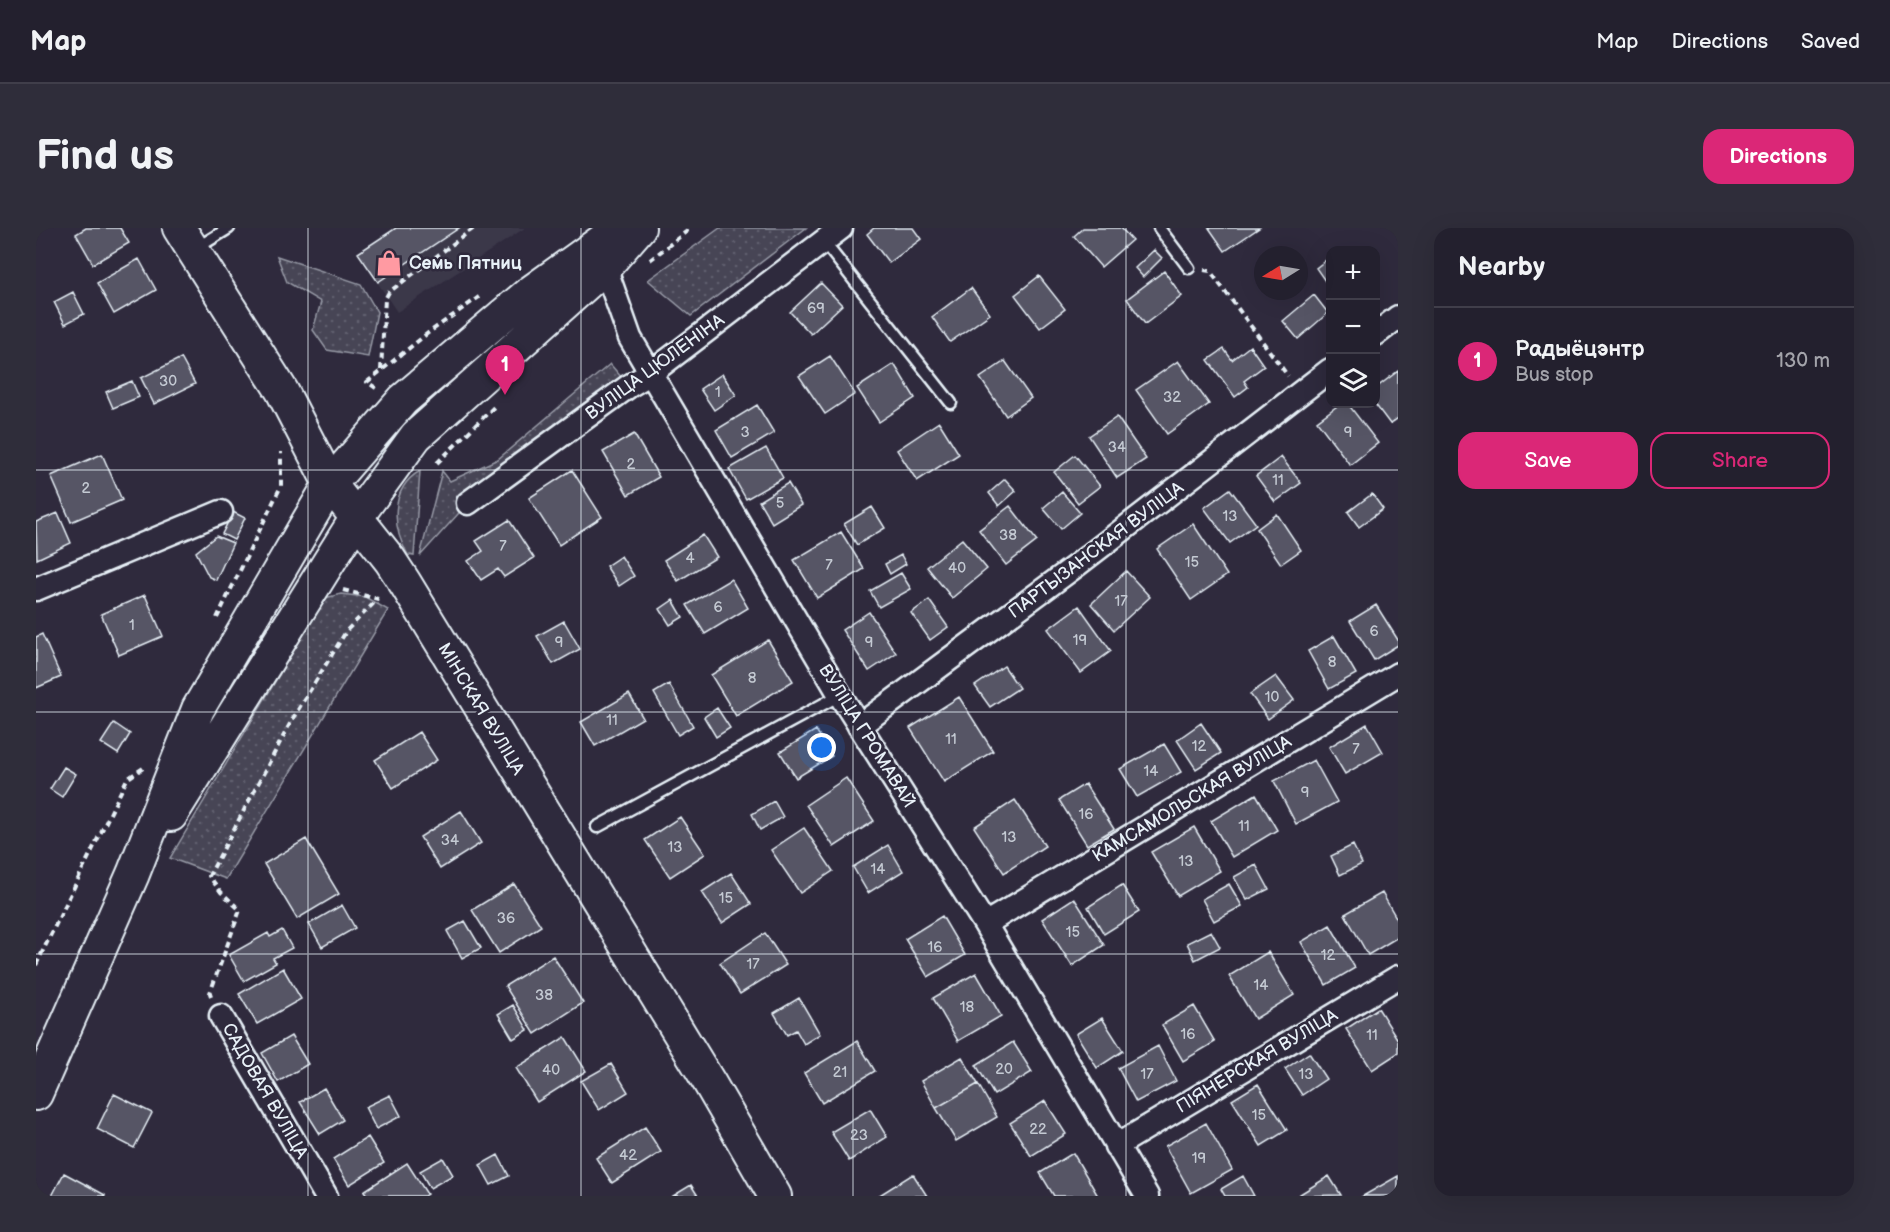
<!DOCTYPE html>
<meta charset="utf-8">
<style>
body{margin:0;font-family:"Balsamiq Sans",sans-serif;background:#2f2d3a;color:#f1f3f6}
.controls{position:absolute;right:18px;top:18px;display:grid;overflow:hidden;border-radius:12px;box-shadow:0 6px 24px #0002}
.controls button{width:54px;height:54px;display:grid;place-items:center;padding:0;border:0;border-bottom:2px solid #403e4a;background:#23202e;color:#f1f3f6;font:30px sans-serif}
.compass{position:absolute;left:1218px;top:18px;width:54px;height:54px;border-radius:50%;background:#23202e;box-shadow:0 6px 24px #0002;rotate:259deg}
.you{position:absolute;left:786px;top:520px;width:21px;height:21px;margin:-15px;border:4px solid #fff;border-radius:50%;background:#1a73e8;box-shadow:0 0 0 9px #1a73e833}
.badge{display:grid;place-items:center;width:39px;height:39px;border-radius:50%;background:#db2777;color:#fff;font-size:20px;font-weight:700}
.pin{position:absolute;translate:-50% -50px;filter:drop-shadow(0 2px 3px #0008)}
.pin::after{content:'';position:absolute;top:32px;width:21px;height:18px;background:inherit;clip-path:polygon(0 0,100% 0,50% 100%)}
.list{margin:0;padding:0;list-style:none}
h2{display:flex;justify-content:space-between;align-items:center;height:78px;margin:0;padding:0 24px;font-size:26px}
h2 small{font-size:20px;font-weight:400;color:#a3a3aa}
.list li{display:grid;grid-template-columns:39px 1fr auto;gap:18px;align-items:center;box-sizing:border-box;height:108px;padding:0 24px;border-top:2px solid #403e4a}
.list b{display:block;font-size:22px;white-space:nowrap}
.list p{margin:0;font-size:20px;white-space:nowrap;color:#a3a3aa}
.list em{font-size:20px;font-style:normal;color:#a3a3aa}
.actions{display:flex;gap:12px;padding:18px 24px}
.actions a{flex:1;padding:14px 0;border:2px solid #db2777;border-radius:18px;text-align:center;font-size:21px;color:#db2777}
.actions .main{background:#db2777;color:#fff}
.icon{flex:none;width:33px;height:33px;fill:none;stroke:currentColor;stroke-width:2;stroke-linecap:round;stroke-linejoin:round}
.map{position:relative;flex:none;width:1362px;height:968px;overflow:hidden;border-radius:18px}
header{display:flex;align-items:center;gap:36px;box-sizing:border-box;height:84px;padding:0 30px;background:#23202e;border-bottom:2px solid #403e4a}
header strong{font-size:28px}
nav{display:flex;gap:33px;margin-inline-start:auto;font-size:21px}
.intro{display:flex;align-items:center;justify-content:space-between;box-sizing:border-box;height:144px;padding:0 36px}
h1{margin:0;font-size:42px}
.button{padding:15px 27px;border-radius:18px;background:#db2777;color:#fff;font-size:21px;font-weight:700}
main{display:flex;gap:36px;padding:0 36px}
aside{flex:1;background:#23202e;border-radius:18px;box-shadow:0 6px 24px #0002}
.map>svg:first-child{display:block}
.built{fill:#3b3749}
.grass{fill:url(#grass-dots);stroke:#979aa6;stroke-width:1.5}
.building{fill:#575565;stroke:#e8f1f8;stroke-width:1.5}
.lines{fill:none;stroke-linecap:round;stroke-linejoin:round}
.lane-casing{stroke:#e8f1f8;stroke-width:15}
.street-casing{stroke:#e8f1f8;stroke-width:27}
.secondary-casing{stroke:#e8f1f8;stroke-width:36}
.path{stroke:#e8f1f8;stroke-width:4;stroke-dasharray:6 4.5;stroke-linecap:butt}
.lane{stroke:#2f2a3d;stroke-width:10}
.street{stroke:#2f2a3d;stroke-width:22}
.secondary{stroke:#2f2a3d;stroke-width:32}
.grid{fill:none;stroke:#e8f1f8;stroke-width:1.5;stroke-opacity:0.55}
.labels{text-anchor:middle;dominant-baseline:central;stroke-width:5;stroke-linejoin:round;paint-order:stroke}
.number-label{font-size:15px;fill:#c4cad3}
.poi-label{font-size:18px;font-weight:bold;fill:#e8f1f8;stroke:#2f2a3d;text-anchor:start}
.street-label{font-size:18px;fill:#e8f1f8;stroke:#2f2a3d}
</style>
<header>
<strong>Map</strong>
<nav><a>Map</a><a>Directions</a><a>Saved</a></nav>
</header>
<div class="intro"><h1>Find us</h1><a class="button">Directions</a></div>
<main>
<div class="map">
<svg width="1362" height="968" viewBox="0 0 1362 968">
<defs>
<pattern id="grass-dots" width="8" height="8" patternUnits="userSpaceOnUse" patternTransform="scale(1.5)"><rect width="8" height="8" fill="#464455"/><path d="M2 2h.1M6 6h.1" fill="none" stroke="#615f6e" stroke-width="1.8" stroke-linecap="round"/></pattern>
</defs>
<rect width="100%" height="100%" fill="#2f2a3d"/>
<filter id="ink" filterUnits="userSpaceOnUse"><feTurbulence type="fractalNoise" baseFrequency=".0167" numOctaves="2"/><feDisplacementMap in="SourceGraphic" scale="12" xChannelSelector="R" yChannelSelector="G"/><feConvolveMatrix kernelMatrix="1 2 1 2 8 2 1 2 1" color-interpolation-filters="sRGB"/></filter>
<g filter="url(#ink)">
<!-- built -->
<path class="built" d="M360,0H489L361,84L322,25Z"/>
<!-- grass -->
<path class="grass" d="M684,0H770L655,88L612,52Z
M241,28L325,56L341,84L332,129L291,122L277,102L285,74L251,54Z
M574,136L593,158L432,275L384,328L406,243L414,253L462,231Z
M384,243L378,328L372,327C356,300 353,261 384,243Z
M305,366L329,369L352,382L190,651L134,630L289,370Z"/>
<!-- building -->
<path class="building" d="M50,0H84L93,15L57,36L40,6Z
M360,0H423L342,54L322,25Z
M838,0H877L885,11L853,35L831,6Z
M1047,0H1085L1096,12L1065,39L1038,8Z
M1173,0H1223L1189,23Z
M1118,22L1126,30L1107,49L1099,40Z
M1294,29V60L1280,40Z
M103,31L120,62L78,86L61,55Z
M1128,43L1146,68L1109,96L1091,71Z
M1003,48L1029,81L1004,100L979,67Z
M785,55L806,77L775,106L754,84Z
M935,60L954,86L914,114L896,89Z
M37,64L48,86L29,96L18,74Z
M1278,67L1292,85L1262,111L1247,93Z
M1214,118L1228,138L1208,153L1212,159L1199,169L1172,132L1188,121L1196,132Z
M794,128L819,166L789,186L763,148Z
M145,130L159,156L118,176L105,150Z
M969,133L995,170L970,188L944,150Z
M1142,133L1173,176L1131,206L1100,162Z
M858,136L879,170L843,194L821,160Z
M1362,143V190L1354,196L1339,176L1340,160Z
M686,146L700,167L678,182L664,161Z
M96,153L103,169L77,180L70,164Z
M1304,176H1312L1342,215L1314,237L1281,193Z
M721,177L738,205L696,230L680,202Z
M1081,189L1110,231L1081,250L1053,208Z
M903,194L923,226L881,253L861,222Z
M598,206L623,249L592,267L567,224Z
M730,220L747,250L710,271L693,241Z
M66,226L86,272L35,294L15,248Z
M1039,227L1064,258L1042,275L1018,244Z
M1245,229L1265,255L1239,274L1220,248Z
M536,242L566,289L523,317L493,270Z
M969,251L980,263L963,278L953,265Z
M752,255L765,277L736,295L723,273Z
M1194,261L1220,296L1194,315L1168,280Z
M1026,264L1044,285L1025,301L1007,280Z
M1336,266L1347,281L1323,299L1312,284Z
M974,278L1001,313L970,337L943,302Z
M836,279L849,300L821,317L808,296Z
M197,284L209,290L198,312L186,306Z
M22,285L35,315L1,331L0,294Z
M1241,286L1265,322L1245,336L1221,301Z
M473,292L498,330L468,349L462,341L445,352L432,333L447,323L440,313Z
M1157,296L1191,347L1155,372L1121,321Z
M805,304L828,341L781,370L758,332Z
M667,307L681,329L642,353L628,332Z
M180,308L197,315L180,352L173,349L160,324Z
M926,311L951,341L916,370L891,339Z
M865,327L870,336L854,346L849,336Z
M585,328L598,348L583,358L570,338Z
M1090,343L1114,369L1078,402L1055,376Z
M865,345L875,361L843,379L834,363Z
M695,351L712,380L669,406L651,377Z
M109,367L127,408L83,427L65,386Z
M637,372L647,389L634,397L624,381Z
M893,372L912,399L894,412L875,385Z
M1340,377L1362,412V417L1338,432L1314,393Z
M1043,378L1075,423L1045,445L1012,401Z
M833,384L860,425L833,443L806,402Z
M528,393L544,421L517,436L501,408Z
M6,406L25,449L0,460V409Z
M1298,408L1320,446L1293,461L1272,423Z
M732,412L757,453L700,488L675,447Z
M968,438L983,460L954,479L939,458Z
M1240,448L1258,472L1232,491L1214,466Z
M633,456L657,498L642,507L618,465Z
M593,466L607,490L559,518L545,494Z
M923,469L957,523L908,554L874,500Z
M681,480L694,500L680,509L668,489Z
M78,495L94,506L82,526L65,515Z
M1165,495L1185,525L1160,541L1141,512Z
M1331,496L1347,524L1309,546L1293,519Z
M780,502L796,528L760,550L744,524Z
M383,504L401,532L357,560L339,532Z
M1128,516L1145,544L1101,569L1084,541Z
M1278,532L1301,574L1260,596L1238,553Z
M28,539L40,546L26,569L14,561Z
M810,550L838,593L798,619L770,577Z
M1049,556L1078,601L1051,617L1023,572Z
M1220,566L1241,602L1196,629L1175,593Z
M979,572L1009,618L968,645L938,599Z
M738,573L747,589L724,602L716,586Z
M425,583L445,615L404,641L384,609Z
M644,589L669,626L634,649L609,612Z
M1158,599L1184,643L1142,668L1115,624Z
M768,600L797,643L764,665L735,622Z
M270,611L303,666L261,691L228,636Z
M852,617L867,643L832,665L817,639Z
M1317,617L1326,636L1304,647L1295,628Z
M1220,637L1233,661L1211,672L1198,649Z
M695,645L715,676L686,695L666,664Z
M478,656L505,698L463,725L436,682Z
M1193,656L1206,678L1178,693L1166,671Z
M1086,657L1103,684L1068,706L1052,679Z
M1346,665L1362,693V709L1332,727L1309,686Z
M1038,670L1068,717L1036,738L1006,691Z
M306,677L319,700L286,719L273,696Z
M906,688L929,727L892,749L869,711Z
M429,693L445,720L426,730L411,703Z
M1294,697L1319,740L1290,757L1265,714Z
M246,702L256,720L237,730L240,735L208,753L193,727L232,705L234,709Z
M1175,703L1184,719L1159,732L1151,715Z
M729,705L750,737L704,766L684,735Z
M1232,724L1258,767L1219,791L1193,748Z
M517,728L547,775L499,806L469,758Z
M247,740L265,771L221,796L203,766Z
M940,745L965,788L922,813L897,770Z
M763,770L784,806L768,816L760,802L751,807L738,785Z
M477,777L492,802L477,811L462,786Z
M1158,778L1179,814L1147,833L1126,797Z
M1342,780L1362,812V825L1336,842L1310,801Z
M1066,790L1087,823L1061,840L1040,806Z
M255,808L272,836L242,854L226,825Z
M529,809L550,843L501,874L480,840Z
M821,813L839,843L786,875L768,845Z
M977,814L996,844L958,867L940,837Z
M1122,818L1140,853L1100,874L1082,840Z
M1273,825L1290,851L1266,867L1249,841Z
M926,829L942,856L900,880L885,853Z
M575,836L592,864L563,882L545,853Z
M942,856L961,889L920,913L900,880Z
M1222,856L1251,902L1225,918L1196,872Z
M288,860L307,892L284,906L264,874Z
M78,866L116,885L98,920L61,901Z
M354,867L365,888L340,901L329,879Z
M1009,873L1030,906L995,928L974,895Z
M834,881L851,909L813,933L795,904Z
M1170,895L1196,942L1155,965L1129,918Z
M609,899L625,924L576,955L560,930Z
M332,909L348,935L313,957L297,931Z
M1037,925L1062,968H1018L1004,945Z
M462,927L473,948L455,957L444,937Z
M407,930L417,947L394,960L384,943Z
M371,935L391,966L388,968H332L328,963Z
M28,945L69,967V968H16Z
M877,946L891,968H842Z
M1207,948L1218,968H1189L1185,961Z
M1293,948L1305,967L1261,968Z
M1362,948V968H1327Z
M655,957L662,968H637Z"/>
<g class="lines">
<!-- lane casing -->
<g class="lane-casing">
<path id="lane" d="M1123,0L1153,40
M787,13L915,175
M159,21L193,0
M561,599L804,467"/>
</g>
<!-- street casing -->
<g class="street-casing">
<path id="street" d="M569,39L594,110L804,467L949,696L1111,968
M1340,106L1362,89
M432,275L593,158L615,145L805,0
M0,361L185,284
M823,498L1041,337L1294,142
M949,696L1362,446
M185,788L290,968
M1080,918L1362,749"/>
</g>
<!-- secondary casing -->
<g class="secondary-casing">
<path id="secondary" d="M143,0L246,163L294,256L354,332L369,355L673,854L739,968
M135,587L321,289L380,208L569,39L603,0
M0,866L97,646L162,481L294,256L367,172L492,66L584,0"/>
</g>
<!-- path -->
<path class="path" d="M614,32L655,0
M1168,42L1174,43L1252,148
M345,142L349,71L353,64L438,0
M340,160L331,154L392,105L443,69
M401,235L460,177
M307,362L342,371
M181,390L245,258V224
M0,737L91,551L110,538
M175,768L174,765L204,682L185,664L173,648L257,490L311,402L342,371"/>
<!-- lane -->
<use href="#lane" class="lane"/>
<!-- street -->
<use href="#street" class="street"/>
<!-- secondary -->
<use href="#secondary" class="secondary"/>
</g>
</g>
<!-- grid -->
<path class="grid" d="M272,0V968M545,0V968M817,0V968M1090,0V968M0,242H1362M0,484H1362M0,726H1362"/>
<!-- icons -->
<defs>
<g id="shop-bare" transform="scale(2.07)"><path d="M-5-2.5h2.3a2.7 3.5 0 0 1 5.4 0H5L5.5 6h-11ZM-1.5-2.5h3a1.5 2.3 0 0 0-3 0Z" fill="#ff9aa2" stroke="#2f2a3d" stroke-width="2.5" paint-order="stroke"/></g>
</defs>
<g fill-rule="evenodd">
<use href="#shop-bare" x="353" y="35"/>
</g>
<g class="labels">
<!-- number labels -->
<g class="number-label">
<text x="780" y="80">69</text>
<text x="132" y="153">30</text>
<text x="682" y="164">1</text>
<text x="1136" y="169">32</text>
<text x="709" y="204">3</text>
<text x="1312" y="204">9</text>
<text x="1081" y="219">34</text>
<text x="595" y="236">2</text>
<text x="1242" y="252">11</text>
<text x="50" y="260">2</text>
<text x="744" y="275">5</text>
<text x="1194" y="288">13</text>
<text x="972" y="307">38</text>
<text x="467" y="318">7</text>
<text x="654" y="330">4</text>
<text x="1156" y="334">15</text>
<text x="793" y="337">7</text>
<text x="921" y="340">40</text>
<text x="1085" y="373">17</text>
<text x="682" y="379">6</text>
<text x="96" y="397">1</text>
<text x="1338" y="403">6</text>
<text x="1044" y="412">19</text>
<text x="523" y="414">9</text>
<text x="833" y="414">9</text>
<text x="1296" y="434">8</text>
<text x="716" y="450">8</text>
<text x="1236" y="469">10</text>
<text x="576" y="492">11</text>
<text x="915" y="511">11</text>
<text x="1163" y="518">12</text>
<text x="1320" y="521">7</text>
<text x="1115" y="543">14</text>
<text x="1269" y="564">9</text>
<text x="1050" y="586">16</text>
<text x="1208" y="598">11</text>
<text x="973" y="609">13</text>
<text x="414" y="612">34</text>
<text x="639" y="619">13</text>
<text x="1150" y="633">13</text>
<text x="842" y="641">14</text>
<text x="690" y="670">15</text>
<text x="470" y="690">36</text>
<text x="1037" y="704">15</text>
<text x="899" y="719">16</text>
<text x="1292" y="727">12</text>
<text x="717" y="736">17</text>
<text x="1225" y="757">14</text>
<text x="508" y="767">38</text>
<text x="931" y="779">18</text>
<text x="1152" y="806">16</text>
<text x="1336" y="807">11</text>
<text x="968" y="841">20</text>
<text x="515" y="842">40</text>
<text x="804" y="844">21</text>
<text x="1111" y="846">17</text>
<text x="1270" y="846">13</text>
<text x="1223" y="887">15</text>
<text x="1002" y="901">22</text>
<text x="823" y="907">23</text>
<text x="592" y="927">42</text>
<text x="1163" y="930">19</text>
</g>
<!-- poi labels -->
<g class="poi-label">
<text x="373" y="35">Семь Пятниц</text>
</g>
<!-- street labels -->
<g class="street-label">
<text transform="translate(619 139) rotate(-36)">ВУЛІЦА ЦЮЛЕНІНА</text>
<text transform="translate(1060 322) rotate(-37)">ПАРТЫЗАНСКАЯ ВУЛІЦА</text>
<text transform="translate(445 481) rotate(59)">МІНСКАЯ ВУЛІЦА</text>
<text transform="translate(831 508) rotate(58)">ВУЛІЦА ГРОМАВАЙ</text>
<text transform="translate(1156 571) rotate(-31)">КАМСАМОЛЬСКАЯ ВУЛІЦА</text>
<text transform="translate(1221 833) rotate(-31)">ПІЯНЕРСКАЯ ВУЛІЦА</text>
<text transform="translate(229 863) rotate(60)">САДОВАЯ ВУЛІЦА</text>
</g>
</g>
</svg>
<div class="controls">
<button>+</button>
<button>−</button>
<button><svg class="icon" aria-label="layers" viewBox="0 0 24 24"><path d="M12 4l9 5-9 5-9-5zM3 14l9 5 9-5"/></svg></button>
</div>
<svg class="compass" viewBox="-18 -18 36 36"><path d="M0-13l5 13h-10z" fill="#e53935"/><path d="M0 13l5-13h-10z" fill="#a3a3aa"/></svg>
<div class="you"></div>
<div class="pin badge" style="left:469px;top:167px">1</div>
</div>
<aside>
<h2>Nearby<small></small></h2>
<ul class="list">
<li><span class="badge">1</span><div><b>Радыёцэнтр</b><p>Bus stop</p></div><em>130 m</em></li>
</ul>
<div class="actions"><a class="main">Save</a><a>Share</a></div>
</aside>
</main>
